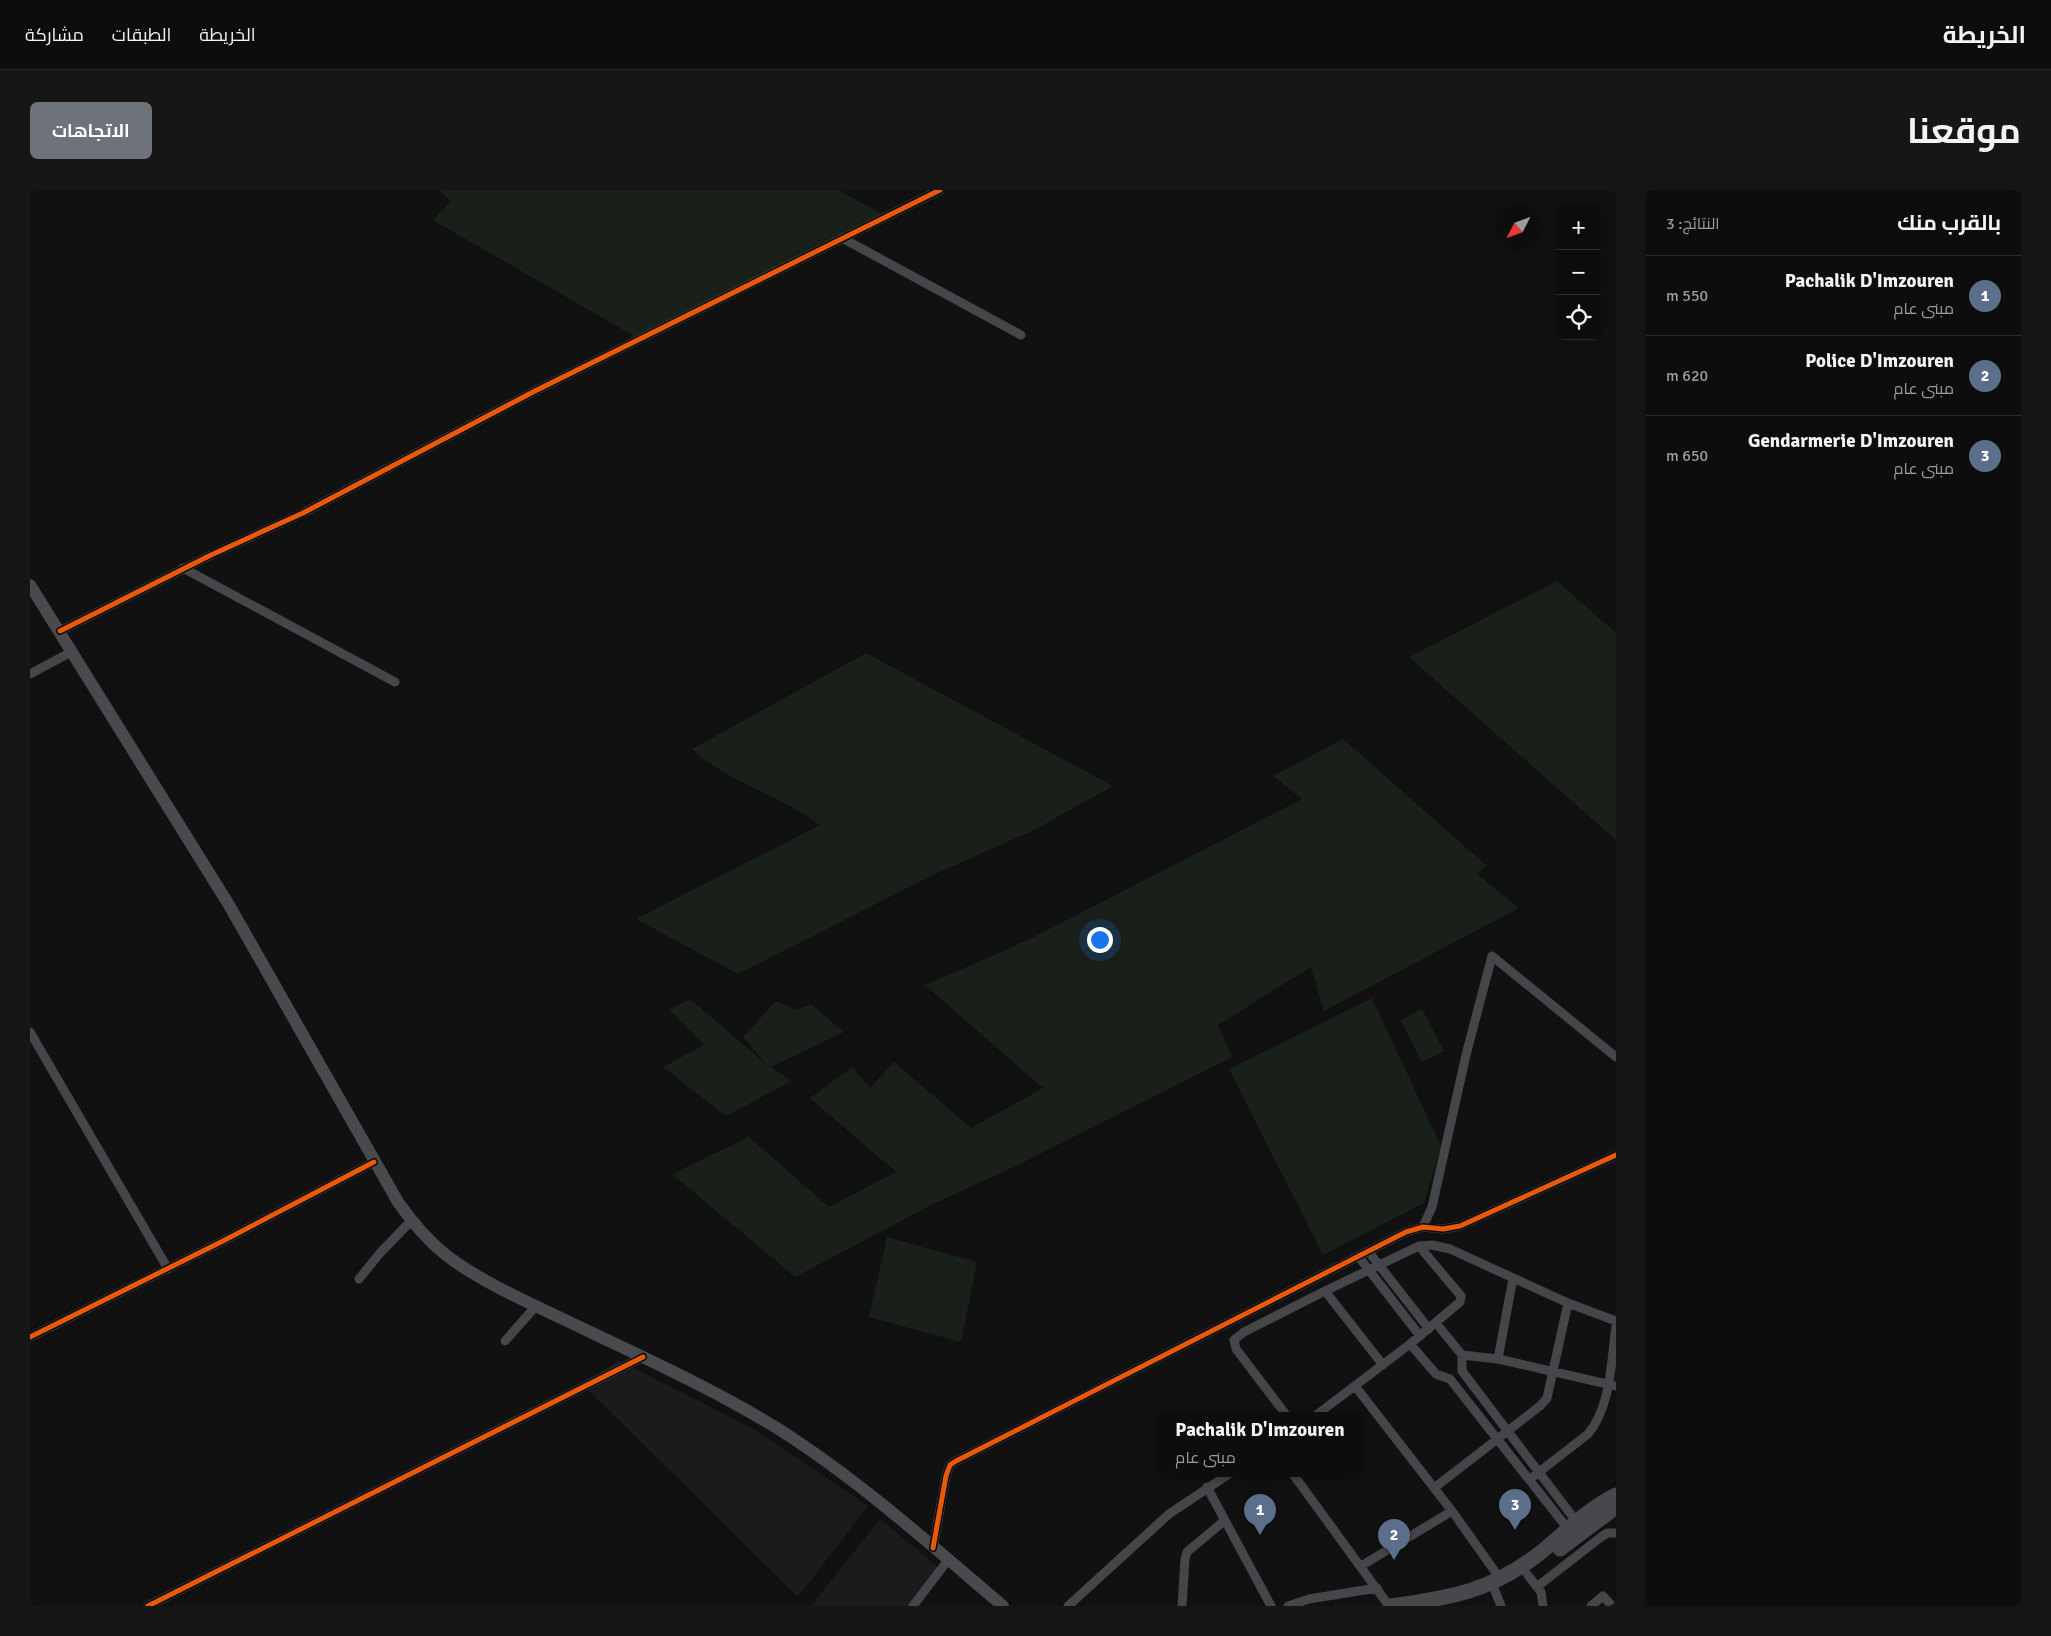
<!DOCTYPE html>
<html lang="ar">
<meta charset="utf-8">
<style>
body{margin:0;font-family:Signika,Cairo,sans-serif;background:#161616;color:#f1f3f6;direction:rtl}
.controls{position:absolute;right:15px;top:15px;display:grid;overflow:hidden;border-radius:8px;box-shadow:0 2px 8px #0003}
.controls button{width:45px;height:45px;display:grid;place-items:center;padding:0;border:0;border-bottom:1px solid #2d2d2e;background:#0d0d0d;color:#f1f3f6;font:25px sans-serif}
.compass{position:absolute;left:1466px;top:15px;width:45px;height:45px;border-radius:50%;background:#0d0d0d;box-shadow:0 2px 8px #0003;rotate:228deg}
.you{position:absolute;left:1069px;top:749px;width:18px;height:18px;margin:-12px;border:4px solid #fff;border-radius:50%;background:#1a73e8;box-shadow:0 0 0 8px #1a73e833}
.badge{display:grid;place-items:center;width:32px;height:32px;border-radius:50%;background:#6e727b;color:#fff;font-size:16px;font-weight:700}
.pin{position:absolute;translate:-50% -41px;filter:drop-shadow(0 1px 2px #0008)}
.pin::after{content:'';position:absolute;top:26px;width:18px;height:15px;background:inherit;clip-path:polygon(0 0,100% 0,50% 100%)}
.popup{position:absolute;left:1129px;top:1222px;width:202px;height:65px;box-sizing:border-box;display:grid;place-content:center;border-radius:8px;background:#0d0d0d;filter:drop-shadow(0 1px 4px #0005);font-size:16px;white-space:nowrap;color:#9a9c9d}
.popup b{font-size:19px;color:#f1f3f6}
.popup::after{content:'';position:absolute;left:50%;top:100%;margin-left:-10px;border:10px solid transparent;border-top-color:#0d0d0d}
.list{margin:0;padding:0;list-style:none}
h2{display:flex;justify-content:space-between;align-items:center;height:65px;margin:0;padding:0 20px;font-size:21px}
h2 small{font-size:16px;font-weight:400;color:#9a9c9d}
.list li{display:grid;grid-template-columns:32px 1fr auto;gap:15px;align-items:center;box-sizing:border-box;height:80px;padding:0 20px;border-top:1px solid #2d2d2e}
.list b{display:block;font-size:19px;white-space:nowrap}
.list p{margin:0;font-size:16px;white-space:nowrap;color:#9a9c9d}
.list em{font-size:16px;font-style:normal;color:#9a9c9d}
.icon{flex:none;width:28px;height:28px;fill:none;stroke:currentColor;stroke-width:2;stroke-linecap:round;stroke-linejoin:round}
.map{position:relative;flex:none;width:1586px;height:1416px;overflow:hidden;direction:ltr;border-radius:8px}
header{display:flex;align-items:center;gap:30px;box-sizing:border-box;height:70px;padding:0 25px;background:#0d0d0d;border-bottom:1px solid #2d2d2e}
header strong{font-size:24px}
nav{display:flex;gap:28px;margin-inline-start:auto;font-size:18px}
.intro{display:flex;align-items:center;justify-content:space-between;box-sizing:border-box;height:120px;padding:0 30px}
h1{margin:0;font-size:35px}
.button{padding:12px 22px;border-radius:8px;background:#6e727b;color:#fff;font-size:18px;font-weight:700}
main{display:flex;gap:30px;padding:0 30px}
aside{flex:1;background:#0d0d0d;border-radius:8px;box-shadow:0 2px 8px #0003}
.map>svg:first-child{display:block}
.built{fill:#1b1b1d}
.green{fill:#19201a}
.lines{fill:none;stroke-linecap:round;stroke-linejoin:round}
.minor{stroke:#45464a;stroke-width:9}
.secondary{stroke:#494a4e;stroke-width:12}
.trunk{stroke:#48484c;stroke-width:15}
.cycleway-casing{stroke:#0b0b0d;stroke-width:8}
.cycleway{stroke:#e8590c;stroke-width:5}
</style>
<header>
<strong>الخريطة</strong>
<nav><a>الخريطة</a><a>الطبقات</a><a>مشاركة</a></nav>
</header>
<div class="intro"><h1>موقعنا</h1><a class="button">الاتجاهات</a></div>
<main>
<aside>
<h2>بالقرب منك<small>النتائج: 3</small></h2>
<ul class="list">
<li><span class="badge" style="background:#5c6f8a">1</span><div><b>Pachalik D'Imzouren</b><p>مبنى عام</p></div><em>550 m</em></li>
<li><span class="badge" style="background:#5c6f8a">2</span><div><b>Police D'Imzouren</b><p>مبنى عام</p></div><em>620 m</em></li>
<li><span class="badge" style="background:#5c6f8a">3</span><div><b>Gendarmerie D'Imzouren</b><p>مبنى عام</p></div><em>650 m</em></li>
</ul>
</aside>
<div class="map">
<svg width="1586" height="1416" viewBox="0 0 1586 1416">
<rect width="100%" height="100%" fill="#111"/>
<!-- built -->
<path class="built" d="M588,1170L724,1239L838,1316L768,1407L553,1195Z
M850,1329L911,1379L885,1416H781Z"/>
<!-- green -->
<path class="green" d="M410,0H808L859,28L614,152L403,30L421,12Z
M1527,391L1586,443V650L1379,467Z
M836,463L1083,596L1006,639L901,686L708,784L606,729L790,635C751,605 698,593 662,559Z
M1313,549L1457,676L1447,684L1489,718L1294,821L1281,777L1188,835L1202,867L986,976L903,1014L765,1087L642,984L719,947L799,1017L866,982L780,908L822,877L840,898L864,872L941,938L1013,898L895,795L996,751L1272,609L1243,586Z
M1342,808L1411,956L1394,1013L1293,1065L1199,879Z
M660,809L736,874L713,847L746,811L766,820L781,814L814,842L741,877L762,891L696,926L633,877L674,855L639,820Z
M1392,819L1414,861L1392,872L1371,830Z
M857,1047L947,1072L931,1152L839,1127Z"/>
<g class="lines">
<!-- minor -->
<path class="minor" d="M812,48L991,145
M153,378L365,492
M30,441L181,365L273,323L505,201L910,0
M0,484L43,461
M0,842L138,1079
M1393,1037L1402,1017L1436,865L1462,766L1586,867
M1338,1061L1399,1139
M1328,1066L1390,1146
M329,1089L350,1063L381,1031
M1406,1133L1432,1165V1181L1546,1331
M0,1147L193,1051L344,972
M475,1151L506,1116
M1380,1154L1406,1184L1420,1189L1538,1339
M1432,1165L1468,1169L1586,1196
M1468,1169L1483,1088
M1353,1175L1295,1101L1389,1056L1402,1055L1420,1059L1538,1113L1586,1131
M1325,1196L1422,1321L1471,1390
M1257,1226L1206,1159L1204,1150L1214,1142L1295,1101
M1285,1226L1380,1154L1430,1112L1431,1106L1389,1056
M1263,1284L1359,1416
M1504,1286L1558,1244C1581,1217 1581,1171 1586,1137
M1177,1297L1241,1416
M1404,1298L1510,1216L1517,1208L1538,1113
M903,1358L916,1286L920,1275L926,1271L1376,1042L1393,1037L1413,1039L1430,1036L1586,965
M1331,1376L1422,1321
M1497,1384L1511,1402L1513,1416
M1508,1396L1571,1347L1577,1343H1586
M1465,1401L1471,1416
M118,1416L613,1167
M883,1416L918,1370
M1038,1416L1139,1324L1199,1284
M1152,1416L1155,1369L1157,1362L1194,1331
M1258,1416L1279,1409L1347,1398
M1561,1416L1573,1406L1582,1416"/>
<!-- secondary -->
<path class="secondary" d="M0,395L199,715L368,1012C382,1032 397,1050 416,1065C453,1094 513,1119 556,1140C621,1171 689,1202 750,1240C830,1291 901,1355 973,1416"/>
<!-- trunk -->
<path class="trunk" d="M1530,1359L1586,1317
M1361,1416C1421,1408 1461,1401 1510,1363C1535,1343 1557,1319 1586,1305"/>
<!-- cycleway casing -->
<g class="cycleway-casing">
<path id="cycleway" d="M30,441L181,365L273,323L505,201L910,0
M0,1147L193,1051L344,972
M903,1358L916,1286L920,1275L926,1271L1376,1042L1393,1037L1413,1039L1430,1036L1586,965
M118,1416L613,1167"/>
</g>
<!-- cycleway -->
<use href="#cycleway" class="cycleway"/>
</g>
</svg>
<div class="controls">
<button>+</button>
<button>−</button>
<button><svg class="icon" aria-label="locate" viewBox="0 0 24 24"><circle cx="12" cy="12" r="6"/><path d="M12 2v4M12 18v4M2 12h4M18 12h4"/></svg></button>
</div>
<svg class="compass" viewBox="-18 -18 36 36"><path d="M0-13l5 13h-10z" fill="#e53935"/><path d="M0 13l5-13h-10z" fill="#9a9c9d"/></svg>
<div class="you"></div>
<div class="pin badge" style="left:1230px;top:1345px;background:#5c6f8a">1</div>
<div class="popup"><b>Pachalik D'Imzouren</b>مبنى عام</div>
<div class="pin badge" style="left:1364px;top:1370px;background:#5c6f8a">2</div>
<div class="pin badge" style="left:1485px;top:1340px;background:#5c6f8a">3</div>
</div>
</main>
